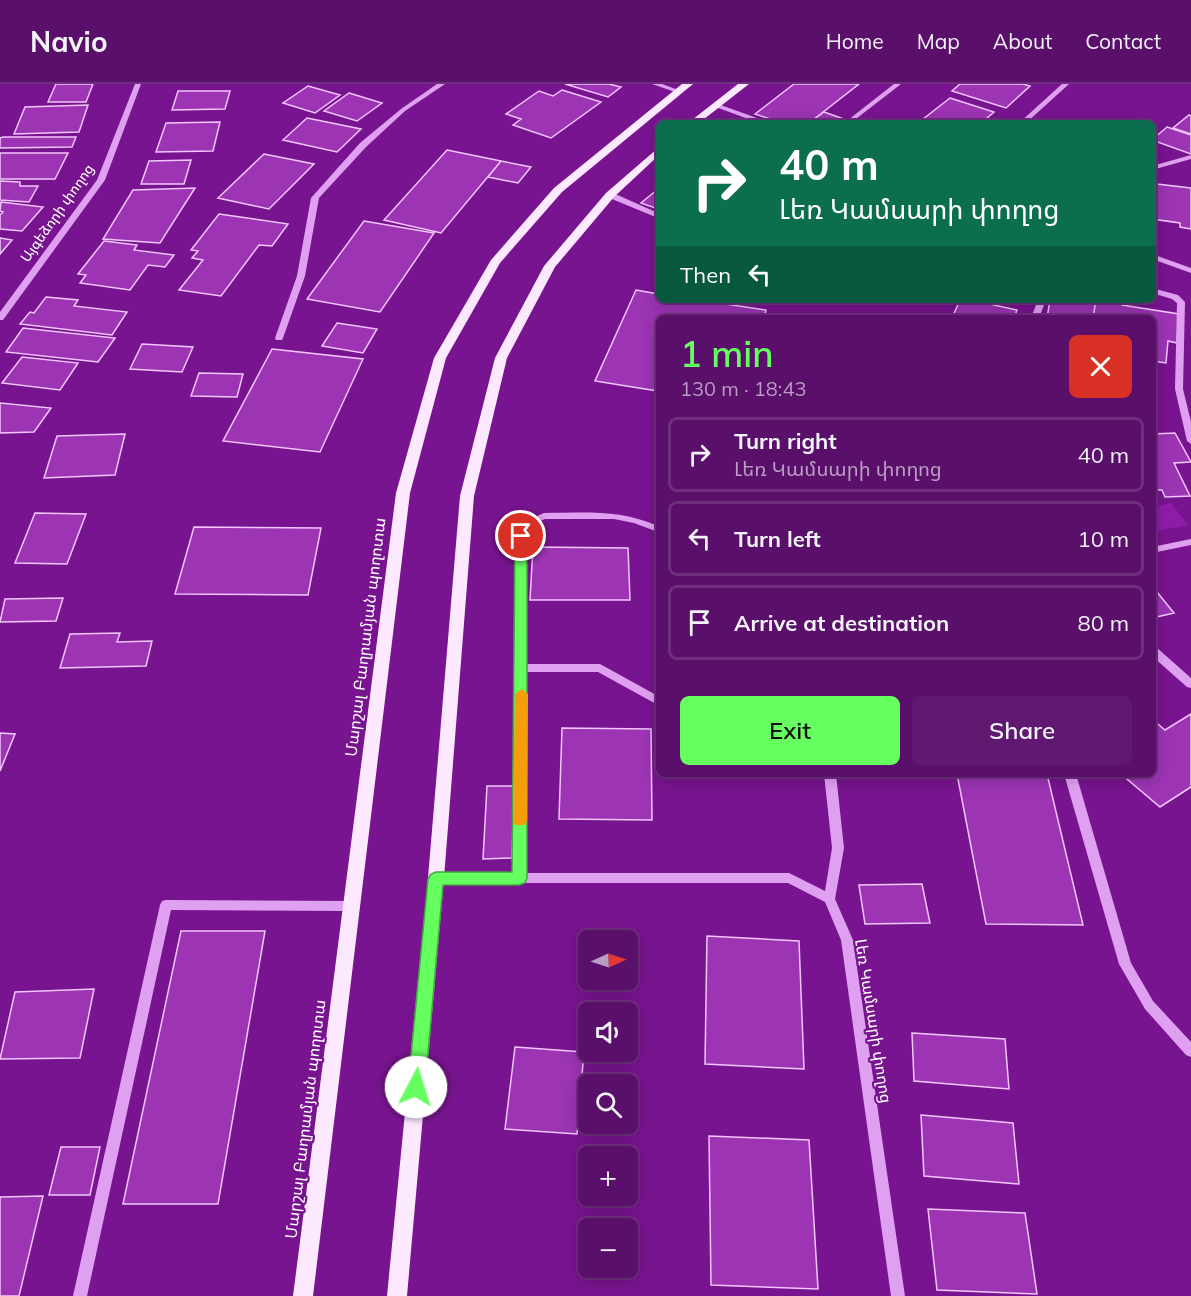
<!DOCTYPE html>
<html lang="en">
<head>
<meta charset="utf-8">
<style>
	body { margin:0; font-family:Mulish,"Noto Sans Armenian",sans-serif; background:#601871; color:#f1f3f6; height:100vh; display:flex; flex-direction:column; font-size:22px; white-space:nowrap }
	* { box-sizing:border-box; margin:0 }
	p { font-size:20px; color:#b89cc1 }
	.icon { flex:none; width:33px; height:33px; fill:none; stroke:currentColor; stroke-width:2; stroke-linecap:round; stroke-linejoin:round }
	.map { position:relative; flex:1; overflow:hidden }
	.details { position:absolute; left:656px; top:231px; width:500px; height:462px; display:flex; flex-direction:column; background:#5a0f6b; border-radius:9px; box-shadow:0 3px 15px #0003,0 0 0 2px #6f2f7e }
	.details>* { flex:none }
	.hud { position:absolute; left:656px; top:36px; width:500px; height:183px; border-radius:9px; box-shadow:0 3px 15px #0003,0 0 0 2px #6f2f7e; background:#0b6e4f; color:#fff; overflow:hidden }
	.needle { width:39px; rotate:87deg }
	.controls { position:absolute; left:578px; top:846px; display:grid; gap:12px }
	.controls a { display:grid; place-items:center; width:60px; height:60px; border-radius:9px; background:#5a0f6b; box-shadow:0 3px 15px #0003,0 0 0 2px #6f2f7e; font-size:30px }
	.pin { position:absolute; display:grid; place-items:center; width:51px; height:51px; color:#fff; margin:-26px; border:3px solid #fff; border-radius:50%; box-shadow:0 2px 6px #0007 }
	.me { position:absolute; width:66px; margin:-33px; rotate:5deg; stroke-linejoin:round; filter:drop-shadow(0 0 4px #0008) }
	.turn { display:flex; align-items:center; gap:21px; height:126px; padding:0 24px; font-size:27px }
	.turn .icon { width:78px; height:78px; stroke-width:2.5 }
	.turn b { display:block; font-size:42px; line-height:51px }
	.then { display:flex; align-items:center; height:57px; padding:0 24px; background:#0003; gap:12px; font-size:22px }
	.round { display:grid; place-items:center; flex:none; width:63px; height:63px; border-radius:9px; background:#601871 }
	.summary { display:flex; align-items:center; justify-content:space-between; height:102px; padding:0 24px }
	h1 { font-size:36px; font-weight:600; line-height:45px; color:#65ff5f }
	.action { display:flex; gap:12px; margin-top:auto; padding:12px 24px }
	.action a { flex:1; height:69px; border-radius:9px; background:#65ff5f; color:#111; font-size:24px; font-weight:600; line-height:69px; text-align:center }
	.action a+a { background:#601871; color:#f1f3f6 }
	ul { padding:0; list-style:none }
	li { display:flex; align-items:center; gap:18px; height:75px; margin:0 12px 9px; padding:0 12px; border:3px solid #6f2f7e; border-radius:9px }
	li div { flex:1 }
	li b { display:block; font-size:22px }
	li em { font-style:normal }
	header { display:flex; align-items:center; gap:36px; box-sizing:border-box; height:84px; padding:0 30px; background:#5a0f6b; border-bottom:2px solid #6f2f7e }
	header strong { font-size:28px }
	nav { display:flex; gap:33px; margin-inline-start:auto; font-size:21px }
	.map>svg:first-child { display:block }
	.green { fill:#8d1ca9 }
	.building { fill:#9c34b4; stroke:#f1c6fc; stroke-width:1.5 }
	.lines { fill:none; stroke-linecap:round; stroke-linejoin:round }
	.minor { fill:#e0a0f1; fill-rule:evenodd }
	.major { fill:#fce9ff; fill-rule:evenodd }
	.route { fill:#65ff5f; stroke:#42a63e; stroke-width:1.5 }
	.slow { fill:#f59e0b }
	.labels { text-anchor:middle; dominant-baseline:central; stroke-width:4.5; stroke-linejoin:round; paint-order:stroke }
	.far-street-label { font-size:14px; fill:#fff; stroke:#78148f }
	.street-label { font-size:16px; fill:#fff; stroke:#78148f }
</style>
</head>
<body>
<header>
<strong>Navio</strong>
<nav><a>Home</a><a>Map</a><a>About</a><a>Contact</a></nav>
</header>
<div class="map">
<svg width="1191" height="1212" viewBox="0 0 1191 1212">
	<rect width="100%" height="100%" fill="#78148f"/>
	<!-- green -->
	<path class="green" d="M1171 419 1188 441 1152 448V423Z"/>
	<!-- building -->
	<path class="building" d="M56 0H93L86 18H48Z
		M565 0H609L621 3 608 13Z
		M794 0H859L809 39H782L755 30Z
		M960 0H1023L1030 2 1006 24 952 7Z
		M308 2 340 11 315 29 283 19Z
		M562 6 601 18 551 54 513 41 521 35 506 30 539 7 553 12Z
		M178 7H230L225 25 172 26Z
		M349 9 382 19 357 37 324 27Z
		M950 14 994 28 981 39H918Z
		M88 21 79 48 14 50 25 23Z
		M824 28 855 39H809Z
		M1189 31 1191 32V50L1173 44Z
		M307 34 361 45 337 68 283 56Z
		M220 38 213 67 156 68 166 39Z
		M1167 43 1191 51V70L1152 56Z
		M3 53H76L72 63 0 64V54Z
		M447 66 501 77 441 149 384 136Z
		M0 69H68L55 95H0Z
		M264 70 314 80 269 125 218 114Z
		M191 76 184 100H141L149 77Z
		M501 77 531 83 518 99 488 93Z
		M1152 95 1157 96V100L1191 104V145L1180 143V139L1152 135Z
		M0 97 20 98V102H38L29 118 0 116Z
		M195 104 160 159 103 155 133 106Z
		M658 105V125L641 119Z
		M1 118 43 123 22 147 0 145V131L3 128 0 127Z
		M219 130 288 140 272 162 259 161 221 212 179 206 203 176 192 174 198 167 191 166Z
		M364 137 434 149 380 228 307 215Z
		M0 154 12 156 0 170Z
		M104 157 137 161 134 166 174 171 165 183 148 181 130 206 80 199 86 191 78 190Z
		M636 206 658 210V216H699L766 226 764 234H658V307L595 297Z
		M46 213 78 216 74 222 127 228 112 251 20 240 30 228 34 229Z
		M960 216H971L1017 226 1014 234H952Z
		M1050 216H1096L1093 234H1047Z
		M1096 216H1122V221L1179 230 1177 259 1168 257 1166 279 1152 277V234H1093Z
		M337 239 377 245 363 269 322 262Z
		M23 244 115 254 98 278 6 268Z
		M142 260 193 263 182 288 130 285Z
		M272 265 363 275 320 368 223 357Z
		M22 273 78 279 60 306 2 299Z
		M199 289 243 290 237 313 191 312Z
		M0 319 51 324 34 348 0 349Z
		M1175 349 1191 378 1174 379 1190 412 1165 413 1162 406H1152V350Z
		M125 350 115 391 44 394 57 352Z
		M35 429 86 430 67 480 15 479Z
		M194 443 321 444 308 511 175 510Z
		M533 463 628 464 630 516H530Z
		M1157 508 1174 529 1152 534V509Z
		M63 514 56 537 0 538 5 515Z
		M120 549 117 558 152 557 146 582 60 584 70 550Z
		M1191 630V703L1160 723 1127 695 1135 690H1152V635L1165 646Z
		M562 644 651 645 652 736 559 735Z
		M0 649 15 650 0 687Z
		M957 690H1047L1083 841 986 840Z
		M487 702H514L512 774 483 775Z
		M922 800 930 839 865 840 859 801Z
		M181 847H265L218 1120H123Z
		M707 852 799 857 804 985 705 980Z
		M94 905 80 974 0 975 15 908Z
		M912 949 1005 955 1009 1005 914 997Z
		M515 963 584 968 577 1050 505 1045Z
		M921 1031 1013 1039 1019 1100 924 1092Z
		M709 1052 809 1056 818 1205 711 1201Z
		M61 1063H100L90 1111H49Z
		M43 1112 19 1212H0V1113Z
		M928 1125 1025 1129 1037 1210 937 1206Z"/>
	<g class="lines">
		<!-- minor -->
		<path class="minor" d="M135 0H141L105 96 3 236H0V228L97 96Z
			M437 0H445L405 27 366 63 319 114 305 192 283 254 282 256H276L275 254 297 192 311 114 360 59 401 25Z
			M652 0H662L681 7 678 9Z
			M894 0H901L852 38H848V36Z
			M1062 0H1069L1026 39H1019Z
			M715 19 768 38 769 39H759L713 22 712 21Z
			M1191 71V75L1152 86V82Z
			M607 109H613L658 129V134L607 113Z
			M1152 170 1191 184V189L1152 175Z
			M1152 204 1178 211 1185 218 1183 305 1191 338V360L1187 357 1175 305 1177 219 1172 215 1152 209Z
			M1038 216H1046L1039 234H1031Z
			M544 429C586 429 618 425 658 442V448L634 439 614 435H545L532 441 526 452 527 580H600L658 612V621L598 588H527L525 789H789L825 807 832 764 824 690H836L844 764 835 815 853 856 905 1212H891L841 856 825 818 788 799H436L432 797 430 794 432 791 436 789H513L517 584 516 452 526 437Z
			M1191 455V461L1152 469V463Z
			M1152 562 1156 563 1191 594V604L1187 603 1152 572Z
			M1064 690H1076L1131 879 1153 917 1191 958V973L1186 971 1145 925 1119 880Z
			M166 816 350 817 354 818 356 822 354 826 350 827 171 826 87 1212H73L160 821 162 817Z"/>
		<!-- major -->
		<path class="major" d="M682 0H693L562 108 500 179 446 274 410 409 313 1212H293L396 409 434 274 491 176 554 104Z
			M738 0H749L699 39H688Z
			M658 64V72L614 113 555 183 507 274 474 412 444 794 407 1212H387L428 794 460 412 495 274 544 182 606 109Z"/>
	</g>
	<!-- route -->
	<path class="route" d="M521 448 527 452V794L525 799 519 801H443L425 1003 422 1009 416 1011 410 1009 408 1003 428 795 431 790 436 788H512L515 452Z"/>
	<!-- slow -->
	<path class="slow" d="M522 605 528 610 527 737 525 741H515L513 737 515 610Z"/>
	<g class="labels">
		<!-- far-street labels -->
		<g class="far-street-label">
			<text transform="translate(57 129) rotate(-55)">Այգեձորի փողոց</text>
		</g>
		<!-- street labels -->
		<g class="street-label">
			<text transform="translate(365 553) rotate(-83)">Մարշալ Բաղրամյան պողոտա</text>
			<text transform="translate(874 937) rotate(81)">Լեռ Կամսարի փողոց</text>
			<text transform="translate(305 1035) rotate(-83)">Մարշալ Բաղրամյան պողոտա</text>
		</g>
	</g>
</svg>
<div class="controls">
<a><svg class="needle" viewBox="-14 -14 28 28"><path d="M0-13l5 13h-10z" fill="#e53935"/><path d="M0 13l5-13h-10z" fill="#b89cc1"/></svg></a>
<a><svg class="icon" aria-label="sound" viewBox="0 0 24 24"><path d="M4 9h4l5-4v14l-5-4H4zM17 9q2 3 0 6"/></svg></a>
<a><svg class="icon" aria-label="search" viewBox="0 0 24 24"><circle cx="10" cy="10" r="6"/><path d="M15 15l6 6"/></svg></a>
<a>+</a>
<a>−</a>
</div>
<div class="pin" style="left:521px;top:452px;background:#d93025"><svg class="icon" aria-label="arrive" viewBox="0 0 24 24"><path d="M6 21V4h12l-3 4 3 4H6"/></svg></div>
<svg class="me" style="left:416px;top:1003px" viewBox="-20 -20 40 40"><circle r="19" fill="#fff"/><path d="M0-13L10 11 0 6-10 11z" fill="#65ff5f"/></svg>
<div class="hud">
<div class="turn"><svg class="icon" aria-label="right" viewBox="0 0 24 24"><path d="M7 20v-9h11M14 6l5 5-5 5"/></svg><div><b>40 m</b>Լեռ Կամսարի փողոց</div></div>
<div class="then">Then<svg class="icon" aria-label="left" viewBox="0 0 24 24"><path d="M17 20v-9H6M10 6l-5 5 5 5"/></svg></div>
</div>
<section class="details">
<div class="summary"><div><h1>1 min</h1><p>130 m · 18:43</p></div><a class="round" style="background:#d93025;color:#fff"><svg class="icon" aria-label="close" viewBox="0 0 24 24"><path d="M6 6l12 12M18 6L6 18"/></svg></a></div>
<ul>
<li><svg class="icon" aria-label="right" viewBox="0 0 24 24"><path d="M7 20v-9h11M14 6l5 5-5 5"/></svg><div><b>Turn right</b><p>Լեռ Կամսարի փողոց</p></div><em>40 m</em></li>
<li><svg class="icon" aria-label="left" viewBox="0 0 24 24"><path d="M17 20v-9H6M10 6l-5 5 5 5"/></svg><div><b>Turn left</b></div><em>10 m</em></li>
<li><svg class="icon" aria-label="arrive" viewBox="0 0 24 24"><path d="M6 21V4h12l-3 4 3 4H6"/></svg><div><b>Arrive at destination</b></div><em>80 m</em></li>
</ul>
<div class="action"><a>Exit</a><a>Share</a></div>
</section>
</div>
</body>
</html>
